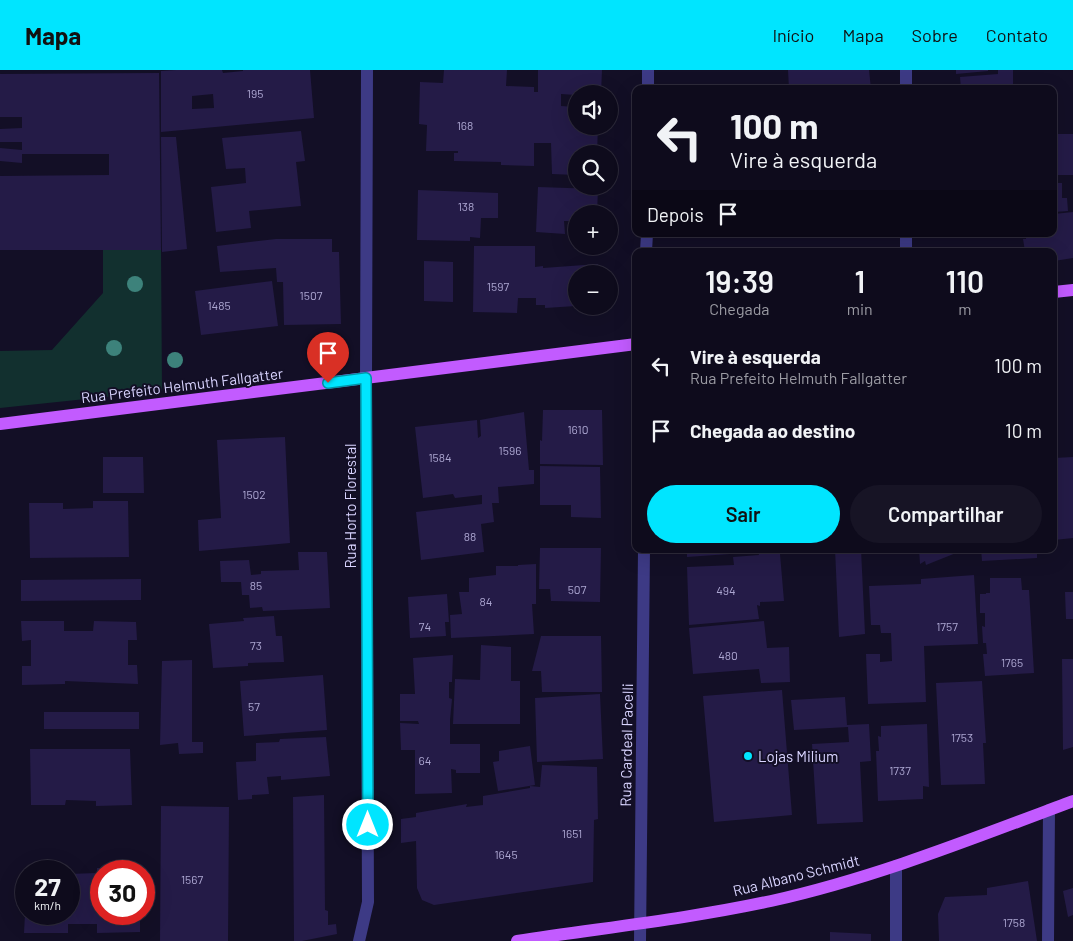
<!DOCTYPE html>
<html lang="pt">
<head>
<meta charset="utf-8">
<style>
	body { margin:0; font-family:Barlow,sans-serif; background:#171425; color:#f1f3f6; height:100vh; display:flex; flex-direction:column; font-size:19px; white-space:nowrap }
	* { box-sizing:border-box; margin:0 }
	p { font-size:16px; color:#9b9ba3 }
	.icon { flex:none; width:28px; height:28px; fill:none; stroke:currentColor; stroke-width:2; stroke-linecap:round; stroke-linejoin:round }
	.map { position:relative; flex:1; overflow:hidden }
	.panel { position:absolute; left:632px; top:178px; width:425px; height:305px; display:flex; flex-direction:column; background:#0e0b1c; border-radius:10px; box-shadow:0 5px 20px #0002,0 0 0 1px #2e2b3b }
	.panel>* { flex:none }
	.guide { position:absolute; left:632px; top:15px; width:425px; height:152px; border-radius:10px; box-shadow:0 5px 20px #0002,0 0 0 1px #2e2b3b; background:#0e0b1c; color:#f1f3f6; overflow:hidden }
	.buttons { position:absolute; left:568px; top:15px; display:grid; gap:10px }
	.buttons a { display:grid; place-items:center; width:50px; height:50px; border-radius:50%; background:#0e0b1c; box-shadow:0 5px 20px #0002,0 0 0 1px #2e2b3b; font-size:25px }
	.speed { position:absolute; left:15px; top:790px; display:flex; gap:10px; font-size:25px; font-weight:700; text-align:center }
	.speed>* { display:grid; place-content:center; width:65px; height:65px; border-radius:50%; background:#0e0b1c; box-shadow:0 5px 20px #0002,0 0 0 1px #2e2b3b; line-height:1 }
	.speed small { font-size:12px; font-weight:400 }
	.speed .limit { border:8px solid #d22; background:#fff; color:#111 }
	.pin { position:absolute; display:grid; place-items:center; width:42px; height:42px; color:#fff; margin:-51px -21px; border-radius:50% 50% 50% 0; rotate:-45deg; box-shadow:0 0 5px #0007 }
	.pin .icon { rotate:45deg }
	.me { position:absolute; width:55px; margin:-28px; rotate:0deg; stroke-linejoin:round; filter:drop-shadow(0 0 4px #0008) }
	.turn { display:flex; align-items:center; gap:18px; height:105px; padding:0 15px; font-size:22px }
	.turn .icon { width:65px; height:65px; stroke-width:2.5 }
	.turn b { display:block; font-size:35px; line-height:42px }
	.then { display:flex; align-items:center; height:48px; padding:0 15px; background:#0003; gap:10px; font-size:19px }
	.eta { display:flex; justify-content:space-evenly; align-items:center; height:85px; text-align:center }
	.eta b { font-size:30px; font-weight:600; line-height:35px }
	.button { display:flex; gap:10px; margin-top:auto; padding:10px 15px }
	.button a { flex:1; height:58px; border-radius:30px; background:#00e5ff; color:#111; font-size:20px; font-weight:600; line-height:58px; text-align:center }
	.button a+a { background:#171425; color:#f1f3f6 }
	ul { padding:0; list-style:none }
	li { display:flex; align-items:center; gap:15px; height:65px; padding:0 15px }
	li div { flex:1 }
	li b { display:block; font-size:19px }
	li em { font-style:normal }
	header { display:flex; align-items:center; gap:30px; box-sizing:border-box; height:70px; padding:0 25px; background:#00e5ff; color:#111 }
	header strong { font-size:24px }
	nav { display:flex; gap:28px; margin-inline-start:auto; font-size:18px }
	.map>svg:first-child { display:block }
	.green { fill:#12302f }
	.building { fill:#241b47; fill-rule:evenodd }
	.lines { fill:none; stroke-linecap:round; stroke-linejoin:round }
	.street { stroke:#3d3a85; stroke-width:12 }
	.primary { stroke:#c25bff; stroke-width:12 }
	.tree { fill:#3d827b }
	.route-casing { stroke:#0095a6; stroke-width:12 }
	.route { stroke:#00e5ff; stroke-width:9 }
	.poi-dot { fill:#00e5ff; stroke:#130f26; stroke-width:2 }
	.labels { text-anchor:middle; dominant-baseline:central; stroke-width:4; stroke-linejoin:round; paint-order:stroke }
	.number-label { font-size:12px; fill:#aca6d1 }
	.street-label { font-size:15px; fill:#d9d4ff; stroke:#130f26 }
	.poi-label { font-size:15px; fill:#d9d4ff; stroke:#130f26; text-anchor:start }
</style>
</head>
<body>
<header>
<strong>Mapa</strong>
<nav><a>Início</a><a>Mapa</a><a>Sobre</a><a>Contato</a></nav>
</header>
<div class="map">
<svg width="1073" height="871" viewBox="0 0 1073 871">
	<rect width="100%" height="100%" fill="#130f26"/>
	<!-- green -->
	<path class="green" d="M103 180H161L162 321 0 338V281L52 280 103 223Z"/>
	<!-- building -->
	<path class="building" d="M176 0H222L223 3 243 1V0H310L314 48 161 62V1ZM213 24 214 38 192 39V26Z
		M444 0H507L506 16 534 17V22H538V0H602L601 24 576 25 561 24V36L576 37V56H598L597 84H576V105L552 104 551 73H534V96L501 95V92L454 91V83H458V81H426L427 55 419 54 420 12 443 13Z
		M788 0H869L871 19H789Z
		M956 0H988V1L956 4Z
		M998 0H1013V19H961L960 7 998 4Z
		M159 3 161 180H0V106L109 105V84H22V93L0 91V78L22 80V72H0V59L22 58V47H0V4Z
		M301 61 305 91 296 92 301 136 249 141 251 158 216 162 211 117 246 113 245 98 226 99 222 68Z
		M1054 64H1073V105H1054Z
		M161 67H176L187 179 162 182Z
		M1054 113H1062V128H1067L1068 141 1054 142Z
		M538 117 598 119 597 144H576V151H564L565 164 536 162Z
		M418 120 498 123V148H481L480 168 470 167V171L417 170Z
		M1073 142V188L1054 191V181H1025L1023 169H1026V164H1054V144Z
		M276 169H332V182H339L341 254 284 255 283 212H277L276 198 220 202 217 176Z
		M474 176H535V197L543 196V198L598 194 599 204H576V236L545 238V235H536V228H518L517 243 473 242Z
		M424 191 453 192V232L424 231Z
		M272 211 278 256 201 265 195 221Z
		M543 340H602L603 395 540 394V370L542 371Z
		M524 342 529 400H534V414L498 417 499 433H492L494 452 481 454 484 482 421 490 416 442 482 434V425L455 428 453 424 423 428 415 357 477 350 478 368 481 366 480 350Z
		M285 367 290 473 199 481 198 450 221 448 217 370Z
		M103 387H143L144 423H103Z
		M1073 387V468L1054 470V388Z
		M540 396 600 397 601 448 571 447V435H540Z
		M93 431H128L129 487 30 488 29 433H63V439L93 438Z
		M540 478H601L600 532 551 531 550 519H539Z
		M687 479H773L774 484H780L784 531 760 532V536L757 535 759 549 689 555 687 497 734 495 733 487 759 485 758 482 687 487Z
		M835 479H861L865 564 839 567Z
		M919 479H966L926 495 925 491 920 494Z
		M981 479H1037V488L982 491Z
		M298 482H327L330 538 263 541 262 537 250 538 249 525H242L241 512H221L220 491 249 490 251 505 261 504V501L299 500Z
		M536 494V534H532L534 564 451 568 450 545 462 544 459 522H469V508L496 505V496H518V495Z
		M974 505 978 574 924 576 926 632 868 634 866 584H880V592L892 591 891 563H881L880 555H871L869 516 921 514V509Z
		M990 508H1021L1022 520H1029L1034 603 985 606 983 584H987L986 573H983L982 556 985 557V543H980V524H986V523H990Z
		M141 509V530L21 531V510Z
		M1065 522H1073V549H1066Z
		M447 524 449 552H445L446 566 410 568 408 527Z
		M274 546 276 566H282L284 592 248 593V596L213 598 209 554 244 551 243 548Z
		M21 551H64V561H93L94 551 136 552 137 570H128V595H137L138 614 65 611V614L22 615V596H31V570L22 571Z
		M764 551 767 578 789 577 790 612 761 613 759 599 693 604 689 558Z
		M541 566H601L602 622H542L541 601H532Z
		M481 575 511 577V611H520V654H453L455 609 480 610Z
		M453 585 452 612H449V628L452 629 450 650V674H480V703H456V700L451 699 452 723 415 724V680H401L400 653 419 654 418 651H400V624H415L413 588Z
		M1062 589H1073V677L1063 680Z
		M192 590V672H203V683L179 684 178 673 160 675 162 591Z
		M323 605 327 660 244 666 240 611Z
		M982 611 986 673H983L985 714 941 715 936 613Z
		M782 620 792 745 714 752 703 626Z
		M600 624 603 689 537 692 535 628Z
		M845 627 847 655 869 654 871 691 860 692 863 752 817 754 812 674 849 672 848 657 794 660 791 630Z
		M44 642H139V659H44Z
		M927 654 929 717 923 716V729L878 731 876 681H879L878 666 881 667V656Z
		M326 667 330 706 281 710V706L267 707 269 724 252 725V729L238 730 236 692 256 691V673L279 672 280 669Z
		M530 676 535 715 498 721 493 692 499 691V681Z
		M30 679H130L132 735 96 736V731L66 730 65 735H31Z
		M542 695 597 697 598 749 594 750 593 812 434 835 422 830 417 818 416 771 401 773V749L416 747V743L467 734 466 737 483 735V726L530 718V716L540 717Z
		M324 725 325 840 328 841V855L336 854 337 864 302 871H294L293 727Z
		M161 736 229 737 228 871H160Z
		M140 797V801H101V844H140V862L97 863V854H68V863H24L25 844H69V804L97 803V798Z
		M24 799H67V801H26V820H24Z
		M1028 811 1037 871H939L938 844 945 827 987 825V818Z
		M1073 818V845L1068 847 1063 821Z
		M830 862 871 864V871H830Z"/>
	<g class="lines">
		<!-- street -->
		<path class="street" d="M906 0V19
			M648 19V0
			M906 164V181
			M646 181 647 164
			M359 871 368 832 366 308 367 0
			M640 871 644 479
			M896 871V796
			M1048 871 1049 740"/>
		<!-- primary -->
		<path class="primary" d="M1054 222 1073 220
			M0 354 636 274
			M517 871C601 858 688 849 771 831 875 808 974 768 1073 731"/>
	</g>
	<!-- trees -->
	<g class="tree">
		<circle cx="135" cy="214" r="8"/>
		<circle cx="114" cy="278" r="8"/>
		<circle cx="175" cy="290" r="8"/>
	</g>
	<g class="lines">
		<!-- route casing -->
		<g class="route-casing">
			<path id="route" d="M328 313 366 308 368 755"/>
		</g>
		<!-- route -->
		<use href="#route" class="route"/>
	</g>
	<!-- markers -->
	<circle class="poi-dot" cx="748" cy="686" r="5"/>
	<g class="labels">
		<!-- number labels -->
		<g class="number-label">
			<text x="255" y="23">195</text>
			<text x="465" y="55">168</text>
			<text x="466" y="136">138</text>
			<text x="498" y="216">1597</text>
			<text x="311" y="225">1507</text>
			<text x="219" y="235">1485</text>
			<text x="578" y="359">1610</text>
			<text x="510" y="380">1596</text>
			<text x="440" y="387">1584</text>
			<text x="254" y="424">1502</text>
			<text x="470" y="466">88</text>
			<text x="256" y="515">85</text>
			<text x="577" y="519">507</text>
			<text x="726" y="520">494</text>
			<text x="486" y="531">84</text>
			<text x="425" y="556">74</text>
			<text x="947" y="556">1757</text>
			<text x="256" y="575">73</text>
			<text x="728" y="585">480</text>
			<text x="1012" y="592">1765</text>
			<text x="254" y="636">57</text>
			<text x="962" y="667">1753</text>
			<text x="425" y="690">64</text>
			<text x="900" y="700">1737</text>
			<text x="572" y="763">1651</text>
			<text x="506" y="784">1645</text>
			<text x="192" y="809">1567</text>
			<text x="1014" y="852">1758</text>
		</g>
		<!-- street labels -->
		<g class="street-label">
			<text transform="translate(182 315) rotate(-7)">Rua Prefeito Helmuth Fallgatter</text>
			<text transform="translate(350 436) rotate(-90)">Rua Horto Florestal</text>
			<text transform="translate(626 675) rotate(-89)">Rua Cardeal Pacelli</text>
			<text transform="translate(796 805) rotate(-14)">Rua Albano Schmidt</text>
		</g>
		<!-- poi labels -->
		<g class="poi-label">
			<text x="758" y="686">Lojas Milium</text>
		</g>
	</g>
</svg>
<div class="buttons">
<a><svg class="icon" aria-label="sound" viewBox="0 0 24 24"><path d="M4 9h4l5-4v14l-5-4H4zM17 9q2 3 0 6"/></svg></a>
<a><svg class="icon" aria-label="search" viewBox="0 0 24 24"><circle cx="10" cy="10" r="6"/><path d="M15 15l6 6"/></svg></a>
<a>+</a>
<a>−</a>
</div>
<div class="speed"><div>27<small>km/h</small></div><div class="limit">30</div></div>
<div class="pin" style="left:328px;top:313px;background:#d93025"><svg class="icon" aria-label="arrive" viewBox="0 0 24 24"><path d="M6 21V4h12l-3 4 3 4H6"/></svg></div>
<svg class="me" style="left:368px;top:755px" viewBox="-20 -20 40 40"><circle r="17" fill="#00e5ff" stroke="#fff" stroke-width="3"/><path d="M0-11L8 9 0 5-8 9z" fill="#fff"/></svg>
<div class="guide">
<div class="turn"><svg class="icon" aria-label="left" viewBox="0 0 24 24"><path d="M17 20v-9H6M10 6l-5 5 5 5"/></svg><div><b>100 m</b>Vire à esquerda</div></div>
<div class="then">Depois<svg class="icon" aria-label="arrive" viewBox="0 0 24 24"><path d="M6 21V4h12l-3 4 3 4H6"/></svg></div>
</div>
<section class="panel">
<div class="eta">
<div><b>19:39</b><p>Chegada</p></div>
<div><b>1</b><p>min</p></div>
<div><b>110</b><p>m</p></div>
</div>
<ul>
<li><svg class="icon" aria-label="left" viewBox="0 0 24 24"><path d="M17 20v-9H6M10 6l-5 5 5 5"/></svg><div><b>Vire à esquerda</b><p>Rua Prefeito Helmuth Fallgatter</p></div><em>100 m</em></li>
<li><svg class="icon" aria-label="arrive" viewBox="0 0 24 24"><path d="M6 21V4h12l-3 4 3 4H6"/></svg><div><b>Chegada ao destino</b></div><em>10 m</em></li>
</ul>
<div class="button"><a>Sair</a><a>Compartilhar</a></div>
</section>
</div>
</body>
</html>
